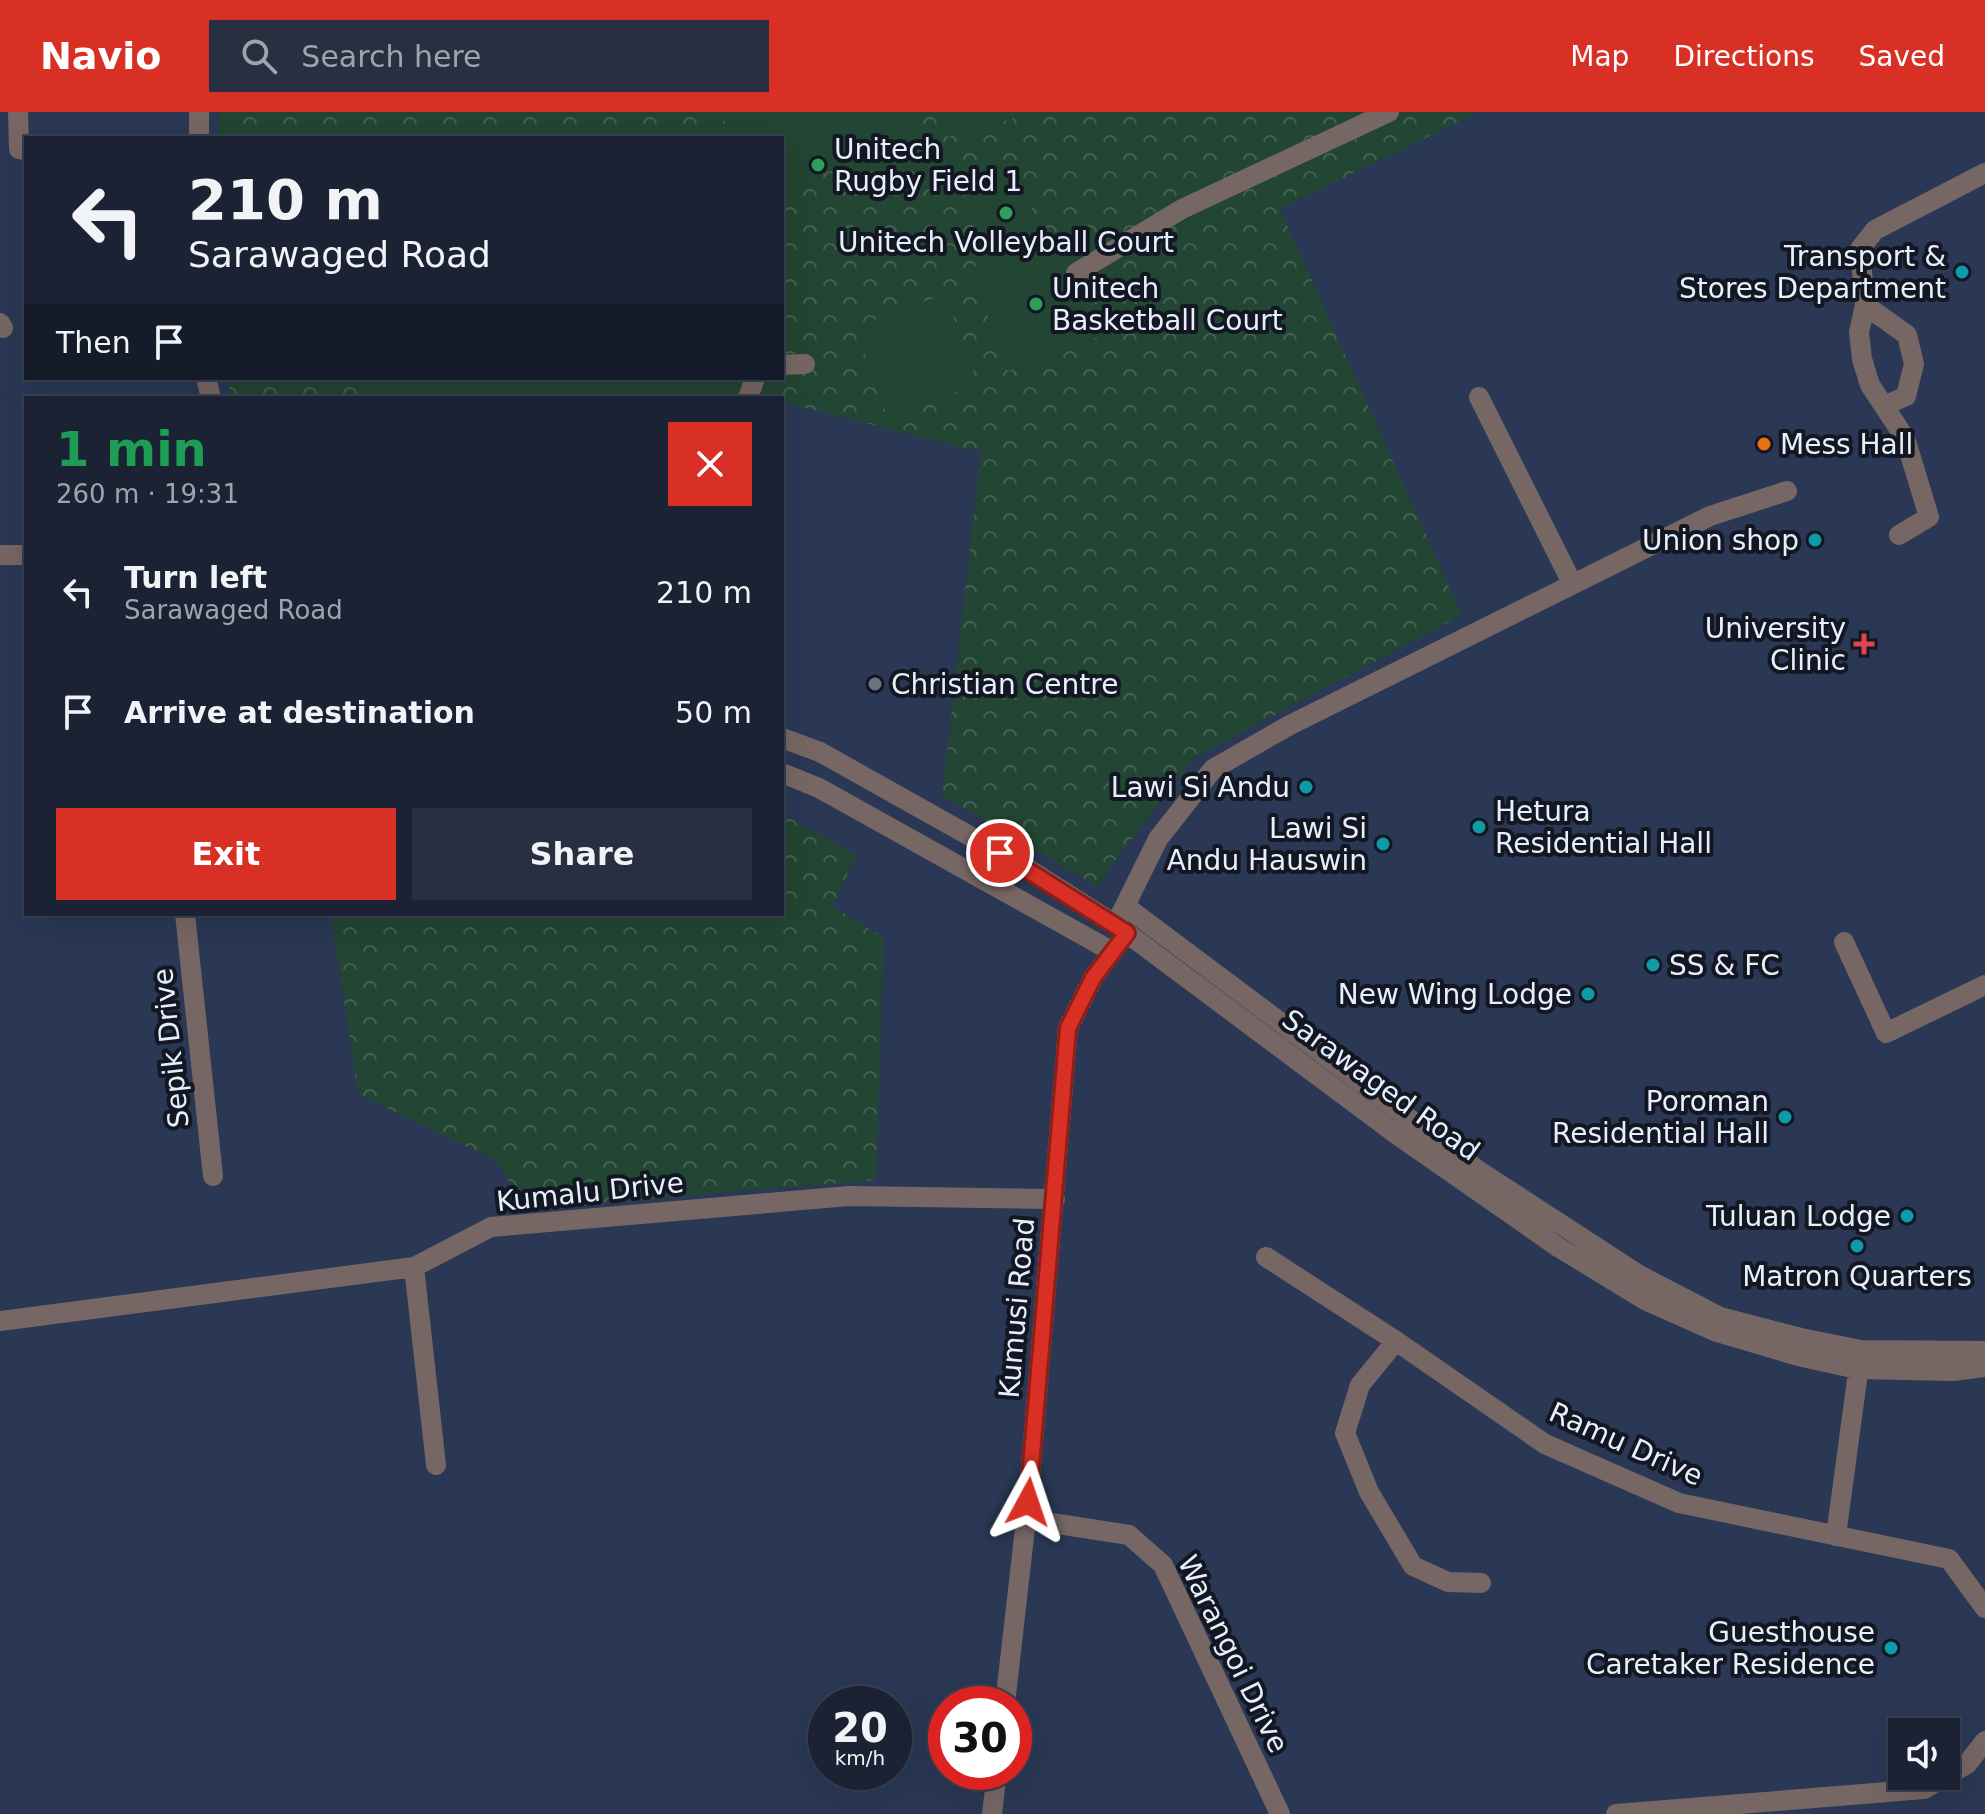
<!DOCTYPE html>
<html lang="en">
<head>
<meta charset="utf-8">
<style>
	body { margin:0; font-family:"DejaVu Sans",sans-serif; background:#272f40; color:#f1f3f6; height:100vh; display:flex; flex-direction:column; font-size:30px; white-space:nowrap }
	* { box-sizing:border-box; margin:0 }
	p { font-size:26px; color:#9fa4ac }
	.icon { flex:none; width:44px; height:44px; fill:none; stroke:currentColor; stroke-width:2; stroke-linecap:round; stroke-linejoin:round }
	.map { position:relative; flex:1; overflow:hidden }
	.details { position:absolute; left:24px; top:284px; width:760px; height:520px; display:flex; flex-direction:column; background:#1a2234; border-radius:0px; box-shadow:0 8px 32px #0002,0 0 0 2px #383f4f }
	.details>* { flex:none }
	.hud { position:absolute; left:24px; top:24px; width:760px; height:244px; border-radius:0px; box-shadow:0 8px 32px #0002,0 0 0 2px #383f4f; background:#1a2234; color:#f1f3f6; overflow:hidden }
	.controls { position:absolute; left:1888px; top:1606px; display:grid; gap:16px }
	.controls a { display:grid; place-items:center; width:72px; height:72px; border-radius:0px; background:#1a2234; box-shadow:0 8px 32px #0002,0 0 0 2px #383f4f; font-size:40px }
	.speed { position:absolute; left:808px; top:1574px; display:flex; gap:16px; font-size:40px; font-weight:700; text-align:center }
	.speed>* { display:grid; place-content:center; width:104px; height:104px; border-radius:50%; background:#1a2234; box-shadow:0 8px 32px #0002,0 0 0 2px #383f4f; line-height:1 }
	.speed small { font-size:20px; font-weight:400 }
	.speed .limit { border:12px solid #d22; background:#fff; color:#111 }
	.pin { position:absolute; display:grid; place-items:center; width:68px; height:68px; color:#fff; margin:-34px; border:4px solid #fff; border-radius:50%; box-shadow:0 2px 8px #0007 }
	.me { position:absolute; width:88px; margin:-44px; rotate:5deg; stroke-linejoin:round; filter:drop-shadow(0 0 6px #0008) }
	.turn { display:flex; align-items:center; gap:28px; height:168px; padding:0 32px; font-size:36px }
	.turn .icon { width:104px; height:104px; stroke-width:2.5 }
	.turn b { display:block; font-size:56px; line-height:68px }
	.then { display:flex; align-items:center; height:76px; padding:0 32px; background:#0003; gap:16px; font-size:30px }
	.round { display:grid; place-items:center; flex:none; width:84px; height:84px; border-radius:0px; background:#272f40 }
	.head { display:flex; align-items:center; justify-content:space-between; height:136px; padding:0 32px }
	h1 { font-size:48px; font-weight:700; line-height:60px; color:#1e9e55 }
	.primary-button { display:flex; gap:16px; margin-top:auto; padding:16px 32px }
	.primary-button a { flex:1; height:92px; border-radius:0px; background:#d93025; color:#fff; font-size:32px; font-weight:700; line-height:92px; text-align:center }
	.primary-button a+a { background:#272f40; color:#f1f3f6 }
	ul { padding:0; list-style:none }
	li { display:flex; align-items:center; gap:24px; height:120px; padding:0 32px }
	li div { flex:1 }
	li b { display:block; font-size:30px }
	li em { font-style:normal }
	header { display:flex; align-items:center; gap:48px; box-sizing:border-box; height:112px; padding:0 40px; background:#d93025; color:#fff }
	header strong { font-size:38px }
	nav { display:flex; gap:44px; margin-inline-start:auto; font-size:28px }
	.search { width:560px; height:72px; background:#272f40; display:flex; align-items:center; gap:20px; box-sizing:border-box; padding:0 28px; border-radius:0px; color:#9fa4ac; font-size:30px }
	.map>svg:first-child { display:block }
	.built { fill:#2a3855; fill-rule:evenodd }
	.park { fill:url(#park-crowns) }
	.pitch { fill:#234533 }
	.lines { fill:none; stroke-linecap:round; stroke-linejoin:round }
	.street { stroke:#776764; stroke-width:20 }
	.route-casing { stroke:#8d1f18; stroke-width:20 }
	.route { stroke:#d93025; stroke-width:14 }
	.leisure-dot { fill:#2e9e5b; stroke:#121721; stroke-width:3 }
	.culture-dot { fill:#0f9aa8; stroke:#121721; stroke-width:3 }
	.food-dot { fill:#e8710a; stroke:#121721; stroke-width:3 }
	.health-dot { fill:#e0444e; stroke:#121721; stroke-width:3 }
	.worship-dot { fill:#6b7280; stroke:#121721; stroke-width:3 }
	.labels { text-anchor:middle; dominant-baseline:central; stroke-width:8; stroke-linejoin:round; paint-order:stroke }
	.poi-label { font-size:28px; fill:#e7effe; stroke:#121721; text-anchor:end }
	.street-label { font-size:28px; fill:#e7effe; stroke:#121721 }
</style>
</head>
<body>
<header>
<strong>Navio</strong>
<div class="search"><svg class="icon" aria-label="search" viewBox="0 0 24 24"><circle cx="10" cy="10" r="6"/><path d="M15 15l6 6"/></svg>Search here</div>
<nav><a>Map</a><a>Directions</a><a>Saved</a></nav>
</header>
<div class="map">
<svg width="1985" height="1702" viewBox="0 0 1985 1702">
	<defs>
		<pattern id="park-crowns" width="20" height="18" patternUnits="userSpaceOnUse" patternTransform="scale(2)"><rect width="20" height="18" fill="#234533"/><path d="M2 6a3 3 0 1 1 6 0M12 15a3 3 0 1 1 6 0" fill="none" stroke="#436052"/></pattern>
	</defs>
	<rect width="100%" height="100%" fill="#232e46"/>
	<!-- built -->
	<path class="built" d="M0 0H1985V1702H0ZM26 26H782V266H26ZM26 286H782V802H26ZM826 1592H894V1660H826ZM946 1592H1014V1660H946ZM1902 1620H1946V1664H1902Z"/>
	<!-- park -->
	<path class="park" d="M219 0H1479L1280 97 1462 503 1192 647 1096 774 942 683 981 340 782 290V286H230L228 266H782V26H218Z
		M782 702 857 743 832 794 884 826 876 1068 528 1097 495 1048 358 982 331 802H782Z"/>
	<!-- pitch -->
	<path class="pitch" d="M722 0H917L926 32 782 73V26H730Z
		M941 0H1036L948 25Z
		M1019 60 1042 126 992 142 971 76Z
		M1062 124 1100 224 1008 259 970 156Z
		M945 182 978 272 888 305 855 215Z
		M369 266H696L725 275 721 286H364Z"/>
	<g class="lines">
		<!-- street -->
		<path class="street" d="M18 0 19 37 26 38
			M199 26V0
			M1076 161 1182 97 1389 0
			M1865 193 1907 223 1914 252 1906 284 1884 294
			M0 211 3 216
			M782 253 805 252
			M206 266 211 286
			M1479 285 1572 471
			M748 286 755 266
			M1899 423 1929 405 1905 326 1870 273 1862 247 1859 220 1865 193 1860 137 1875 118 1985 61
			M0 443H26
			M782 626 820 640 1025 755 1116 813 1396 1022 1558 1135 1645 1188 1717 1220 1798 1244 1857 1257 1953 1259 1985 1255
			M782 661 819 676 1113 840
			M1125 794 1479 1059 1639 1163 1720 1205 1801 1226 1861 1238
			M185 802 213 1064
			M1119 806 1158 727 1213 657 1288 614 1710 404 1787 379
			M1844 830 1886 921 1985 873
			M1266 1145 1396 1229 1545 1332 1679 1391 1949 1447 1985 1496
			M414 1155 436 1353
			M0 1209 414 1155 491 1115 849 1084 1055 1087
			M1396 1229 1360 1273 1345 1321 1369 1380 1413 1454 1448 1470 1481 1471
			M1026 1407 1129 1423 1163 1453 1280 1702
			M1836 1424 1861 1238 1985 1239
			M1005 1592 1028 1390 1068 916 1093 866 1127 821
			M992 1702 997 1660
			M1616 1702 1924 1677 1967 1652 1985 1629"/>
	</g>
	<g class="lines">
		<!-- route casing -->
		<g class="route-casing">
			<path id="route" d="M1000 741 1127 821 1093 866 1068 916 1028 1390"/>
		</g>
		<!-- route -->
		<use href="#route" class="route"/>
	</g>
	<!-- markers -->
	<g class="leisure-dot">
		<circle cx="818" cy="53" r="8"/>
		<circle cx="1006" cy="101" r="8"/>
		<circle cx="1036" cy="192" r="8"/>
	</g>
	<g class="culture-dot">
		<circle cx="1962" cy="160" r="8"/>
		<circle cx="1815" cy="428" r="8"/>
		<circle cx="1306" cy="675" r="8"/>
		<circle cx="1479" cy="715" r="8"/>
		<circle cx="1383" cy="732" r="8"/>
		<circle cx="1653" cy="853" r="8"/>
		<circle cx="1588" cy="882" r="8"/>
		<circle cx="1785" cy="1005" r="8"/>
		<circle cx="1907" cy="1104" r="8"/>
		<circle cx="1857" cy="1134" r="8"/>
		<circle cx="1891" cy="1536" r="8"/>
	</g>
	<circle class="food-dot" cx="1764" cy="332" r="8"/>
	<path class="health-dot" d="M1860 520h8v8h8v8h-8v8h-8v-8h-8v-8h8z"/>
	<circle class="worship-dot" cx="875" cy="572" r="8"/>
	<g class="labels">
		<!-- poi labels -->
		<g class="poi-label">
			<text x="834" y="37" text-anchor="start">Unitech<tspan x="834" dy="32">Rugby Field 1</tspan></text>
			<text x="1006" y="130" text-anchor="middle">Unitech Volleyball Court</text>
			<text x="1946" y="144">Transport &amp;<tspan x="1946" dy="32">Stores Department</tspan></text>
			<text x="1052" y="176" text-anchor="start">Unitech<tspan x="1052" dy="32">Basketball Court</tspan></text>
			<text x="1780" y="332" text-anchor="start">Mess Hall</text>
			<text x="1799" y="428">Union shop</text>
			<text x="1846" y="516">University<tspan x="1846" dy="32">Clinic</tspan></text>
			<text x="891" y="572" text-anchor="start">Christian Centre</text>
			<text x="1290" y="675">Lawi Si Andu</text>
			<text x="1495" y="699" text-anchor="start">Hetura<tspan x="1495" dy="32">Residential Hall</tspan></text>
			<text x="1367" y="716">Lawi Si<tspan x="1367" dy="32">Andu Hauswin</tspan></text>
			<text x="1669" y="853" text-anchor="start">SS &amp; FC</text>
			<text x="1572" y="882">New Wing Lodge</text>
			<text x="1769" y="989">Poroman<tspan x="1769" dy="32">Residential Hall</tspan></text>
			<text x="1891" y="1104">Tuluan Lodge</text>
			<text x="1857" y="1164" text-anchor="middle">Matron Quarters</text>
			<text x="1875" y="1520">Guesthouse<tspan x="1875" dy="32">Caretaker Residence</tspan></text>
		</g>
		<!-- street labels -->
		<g class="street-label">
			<text transform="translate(171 936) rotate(-96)">Sepik Drive</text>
			<text transform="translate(1381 973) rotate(36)">Sarawaged Road</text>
			<text transform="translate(590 1080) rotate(-6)">Kumalu Drive</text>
			<text transform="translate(1017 1196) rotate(-85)">Kumusi Road</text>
			<text transform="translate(1626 1332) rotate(24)">Ramu Drive</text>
			<text transform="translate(1233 1542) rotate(64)">Warangoi Drive</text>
		</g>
	</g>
</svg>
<div class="controls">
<a><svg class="icon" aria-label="sound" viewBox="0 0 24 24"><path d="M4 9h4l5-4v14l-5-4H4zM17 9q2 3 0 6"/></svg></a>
</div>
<div class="speed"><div>20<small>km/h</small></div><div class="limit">30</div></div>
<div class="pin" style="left:1000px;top:741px;background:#d93025"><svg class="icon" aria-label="arrive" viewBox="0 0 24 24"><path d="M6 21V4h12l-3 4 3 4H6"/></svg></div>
<svg class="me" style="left:1028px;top:1390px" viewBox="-20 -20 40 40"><path d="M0-17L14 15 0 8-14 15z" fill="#d93025" stroke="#fff" stroke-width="4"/></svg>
<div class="hud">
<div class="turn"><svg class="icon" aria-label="left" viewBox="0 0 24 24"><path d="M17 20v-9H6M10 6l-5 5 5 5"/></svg><div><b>210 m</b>Sarawaged Road</div></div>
<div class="then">Then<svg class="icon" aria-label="arrive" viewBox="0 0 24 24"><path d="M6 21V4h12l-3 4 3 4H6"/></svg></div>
</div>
<section class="details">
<div class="head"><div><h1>1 min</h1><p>260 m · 19:31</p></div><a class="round" style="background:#d93025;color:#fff"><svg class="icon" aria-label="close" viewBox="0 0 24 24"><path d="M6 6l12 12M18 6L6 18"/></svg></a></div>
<ul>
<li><svg class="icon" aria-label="left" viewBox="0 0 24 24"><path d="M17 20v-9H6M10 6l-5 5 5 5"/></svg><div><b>Turn left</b><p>Sarawaged Road</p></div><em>210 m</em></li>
<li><svg class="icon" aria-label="arrive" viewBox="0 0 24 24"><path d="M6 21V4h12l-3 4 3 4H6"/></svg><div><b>Arrive at destination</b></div><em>50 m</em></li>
</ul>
<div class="primary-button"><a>Exit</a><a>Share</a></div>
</section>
</div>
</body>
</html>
